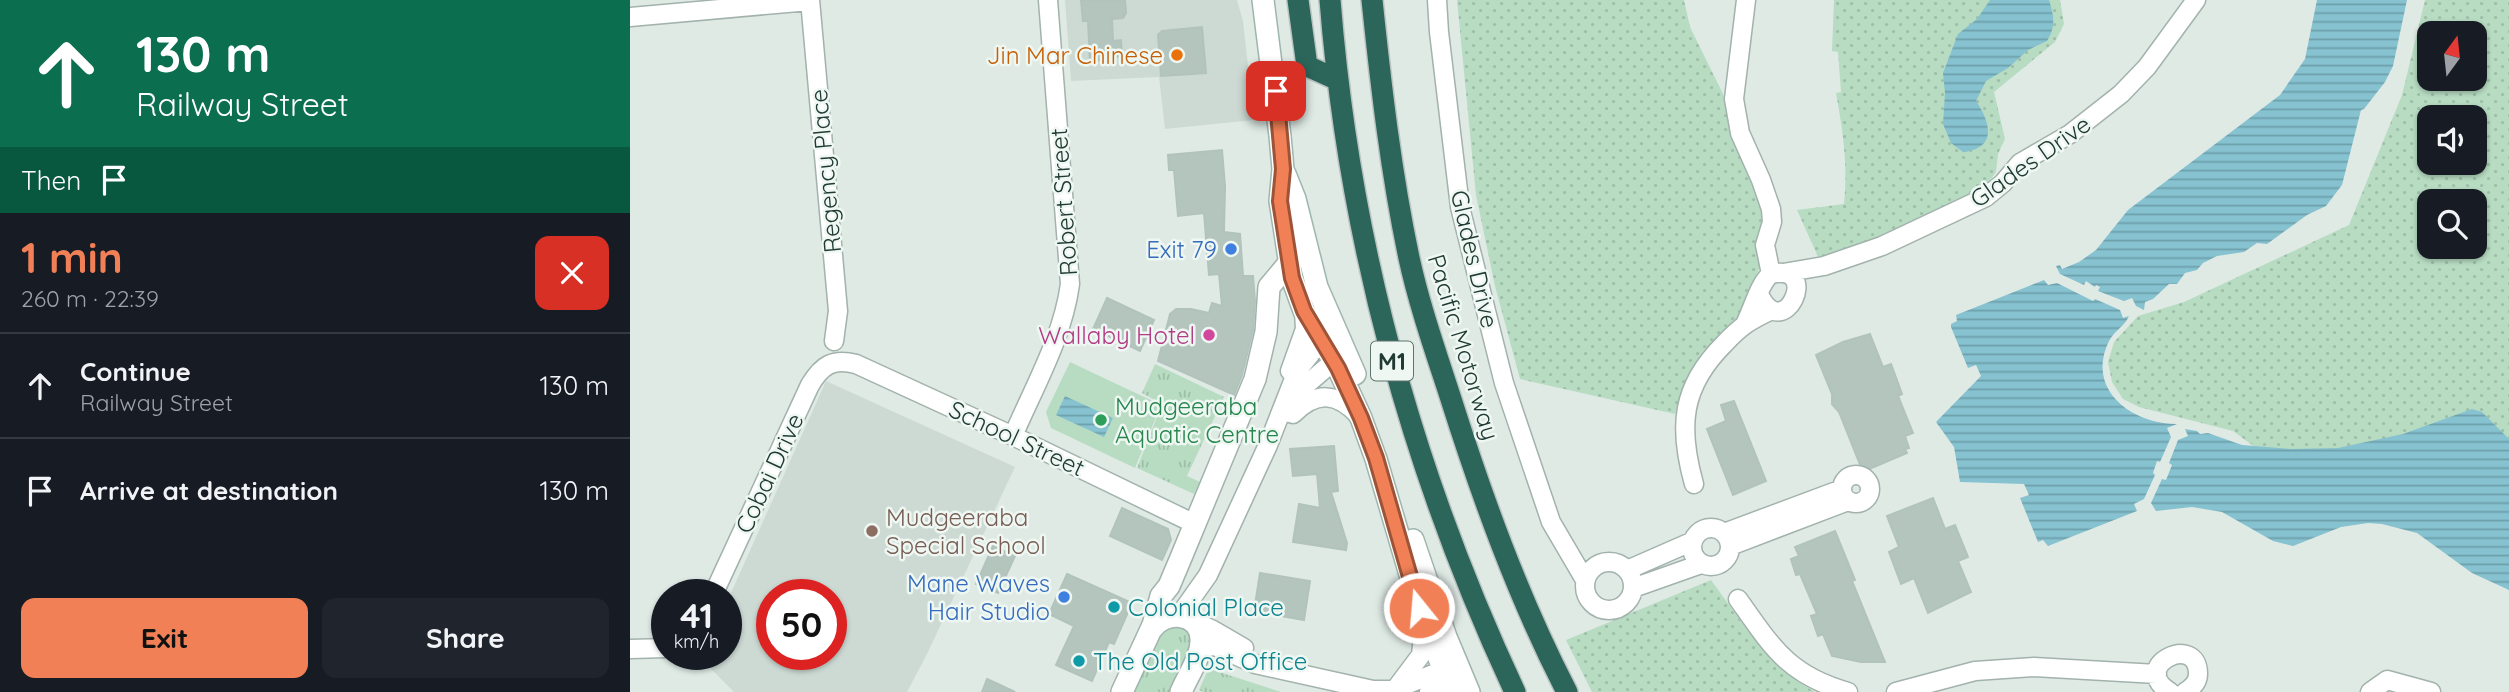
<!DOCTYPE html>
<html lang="en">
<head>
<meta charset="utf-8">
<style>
	body { margin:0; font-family:Quicksand,sans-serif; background:#20242c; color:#f1f3f6; height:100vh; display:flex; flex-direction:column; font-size:26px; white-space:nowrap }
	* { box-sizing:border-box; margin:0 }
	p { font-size:23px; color:#9ea1a6 }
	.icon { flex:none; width:38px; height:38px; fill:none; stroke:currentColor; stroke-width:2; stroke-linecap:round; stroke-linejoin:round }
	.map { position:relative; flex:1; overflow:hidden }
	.side { display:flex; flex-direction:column; background:#171b24; width:630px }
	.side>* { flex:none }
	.guide { background:#0b6e4f; color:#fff; overflow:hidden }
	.needle { width:46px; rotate:15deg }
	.controls { position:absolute; left:1787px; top:21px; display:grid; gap:14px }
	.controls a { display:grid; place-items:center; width:70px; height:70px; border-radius:14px; background:#171b24; box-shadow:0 2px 5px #0004; font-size:35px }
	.speed { position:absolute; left:21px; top:579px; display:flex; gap:14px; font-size:35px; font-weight:700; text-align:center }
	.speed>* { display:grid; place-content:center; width:91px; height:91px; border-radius:50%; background:#171b24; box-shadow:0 2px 5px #0004; line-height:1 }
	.speed small { font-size:18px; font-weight:400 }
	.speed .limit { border:10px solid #d22; background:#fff; color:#111 }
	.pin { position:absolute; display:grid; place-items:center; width:60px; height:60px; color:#fff; margin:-30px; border-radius:14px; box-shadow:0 4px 10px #0006 }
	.me { position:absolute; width:77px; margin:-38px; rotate:343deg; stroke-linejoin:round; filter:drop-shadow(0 0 5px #0008) }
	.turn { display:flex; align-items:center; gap:24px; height:147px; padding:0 21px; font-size:32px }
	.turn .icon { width:91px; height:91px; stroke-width:2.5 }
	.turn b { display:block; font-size:49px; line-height:60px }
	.then { display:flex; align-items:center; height:66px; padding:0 21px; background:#0003; gap:14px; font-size:26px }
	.round { display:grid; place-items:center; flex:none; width:74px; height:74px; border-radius:14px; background:#20242c }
	.head { display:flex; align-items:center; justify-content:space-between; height:119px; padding:0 21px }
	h1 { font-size:42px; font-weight:700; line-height:52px; color:#f18056 }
	.primary-button { display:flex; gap:14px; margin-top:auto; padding:14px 21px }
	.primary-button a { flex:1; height:80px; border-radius:14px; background:#f18056; color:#111; font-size:28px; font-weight:700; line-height:80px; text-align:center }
	.primary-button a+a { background:#20242c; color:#f1f3f6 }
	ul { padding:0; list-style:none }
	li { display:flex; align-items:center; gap:21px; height:105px; padding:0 21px; border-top:2px solid #363941 }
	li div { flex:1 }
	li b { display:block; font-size:26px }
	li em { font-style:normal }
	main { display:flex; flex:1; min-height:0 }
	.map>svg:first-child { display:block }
	.built { fill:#cddad4; fill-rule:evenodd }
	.grass { fill:url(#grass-dots); fill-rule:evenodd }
	.park { fill:url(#park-tufts) }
	.pitch { fill:#b7dcc2 }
	.water { fill:url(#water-rules) }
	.building { fill:#b4c5be; stroke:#b1c3bc; stroke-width:2 }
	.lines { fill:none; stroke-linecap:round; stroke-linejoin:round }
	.minor-casing { stroke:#a2b2ac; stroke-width:21 }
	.tertiary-casing { stroke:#a2b2ac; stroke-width:24 }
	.secondary-casing { stroke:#9eb6ae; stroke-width:24 }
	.motorway-casing { stroke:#bcc4c2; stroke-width:24 }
	.minor { stroke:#fff; stroke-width:18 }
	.tertiary { stroke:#fff; stroke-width:21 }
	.secondary { stroke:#fff; stroke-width:21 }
	.motorway { stroke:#2c665b; stroke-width:21 }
	.route-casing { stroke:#9d5338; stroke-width:18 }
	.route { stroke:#f18056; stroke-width:12 }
	.food-dot { fill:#e8710a; stroke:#eff7f3; stroke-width:2.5 }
	.shop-dot { fill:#3f7fe0; stroke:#eff7f3; stroke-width:2.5 }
	.hotel-dot { fill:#d1479c; stroke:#eff7f3; stroke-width:2.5 }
	.leisure-dot { fill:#2e9e5b; stroke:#eff7f3; stroke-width:2.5 }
	.education-dot { fill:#8d6e63; stroke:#eff7f3; stroke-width:2.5 }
	.culture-dot { fill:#0f9aa8; stroke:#eff7f3; stroke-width:2.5 }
	.labels { text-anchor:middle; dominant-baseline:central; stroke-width:5; stroke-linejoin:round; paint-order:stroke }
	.shield { fill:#eff7f3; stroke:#5e736d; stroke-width:2 }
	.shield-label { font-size:23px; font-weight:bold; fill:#203a34 }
	.food-label { font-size:24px; fill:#c56008; stroke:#eff7f3; text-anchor:end }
	.street-label { font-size:24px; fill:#203a34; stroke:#eff7f3 }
	.shop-label { font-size:24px; fill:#366cbe; stroke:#eff7f3; text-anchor:end }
	.hotel-label { font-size:24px; fill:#b23c85; stroke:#eff7f3; text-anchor:end }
	.leisure-label { font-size:24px; fill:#27864d; stroke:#eff7f3; text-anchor:start }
	.education-label { font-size:24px; fill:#785e54; stroke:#eff7f3; text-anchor:start }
	.culture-label { font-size:24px; fill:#0d838f; stroke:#eff7f3; text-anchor:start }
</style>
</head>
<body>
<main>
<section class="side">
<div class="guide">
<div class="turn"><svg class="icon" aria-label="ahead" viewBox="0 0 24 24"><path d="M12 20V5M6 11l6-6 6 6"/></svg><div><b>130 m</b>Railway Street</div></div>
<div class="then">Then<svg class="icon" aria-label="arrive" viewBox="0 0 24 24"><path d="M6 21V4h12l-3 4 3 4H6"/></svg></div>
</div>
<div class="head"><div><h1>1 min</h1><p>260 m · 22:39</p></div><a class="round" style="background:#d93025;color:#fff"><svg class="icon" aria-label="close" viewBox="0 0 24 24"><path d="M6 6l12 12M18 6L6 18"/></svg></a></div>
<ul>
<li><svg class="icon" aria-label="ahead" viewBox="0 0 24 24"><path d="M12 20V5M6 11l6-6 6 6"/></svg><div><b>Continue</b><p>Railway Street</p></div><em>130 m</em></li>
<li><svg class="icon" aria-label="arrive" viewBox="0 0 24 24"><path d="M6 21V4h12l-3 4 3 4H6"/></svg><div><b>Arrive at destination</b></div><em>130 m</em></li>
</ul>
<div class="primary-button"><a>Exit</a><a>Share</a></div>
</section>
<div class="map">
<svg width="1879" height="692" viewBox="0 0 1879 692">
	<defs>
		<pattern id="grass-dots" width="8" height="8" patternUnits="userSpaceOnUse" patternTransform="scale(1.75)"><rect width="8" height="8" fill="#b7dcc2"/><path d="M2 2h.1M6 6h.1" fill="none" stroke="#9dbea7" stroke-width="1.8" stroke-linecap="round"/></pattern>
		<pattern id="park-tufts" width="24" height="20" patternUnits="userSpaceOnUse" patternTransform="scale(1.75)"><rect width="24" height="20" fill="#b7dcc2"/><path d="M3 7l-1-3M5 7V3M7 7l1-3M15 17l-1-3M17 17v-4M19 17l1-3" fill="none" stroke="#9dbea7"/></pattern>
		<pattern id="water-rules" width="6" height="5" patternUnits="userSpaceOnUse" patternTransform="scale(1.75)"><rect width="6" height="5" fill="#86c2d0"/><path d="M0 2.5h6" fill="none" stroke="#6d9faa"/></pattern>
	</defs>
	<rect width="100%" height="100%" fill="#dfeae5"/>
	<!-- built -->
	<path class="built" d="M435 0H607L613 21 624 120 535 129 529 77 441 81Z
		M196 381 385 467 297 654 277 692H104L68 656 69 655 96 654V604ZM142 595H201V654H142Z"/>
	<!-- grass -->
	<path class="grass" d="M827 0H1054L1060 27 1096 100 1103 135 1136 218 1129 237 1130 267 1122 284 1115 306 1104 323 1072 352 1055 381 1045 414 890 379 865 286 846 195Z
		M1204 0H1430L1434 24 1425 42 1364 92 1375 139 1368 154 1366 172 1356 186 1266 232 1189 259 1167 210 1214 204C1218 165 1213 131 1206 93L1211 92 1208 52 1202 51Z
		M1795 0H1879V533L1683 490 1603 431 1509 407 1493 399 1482 382 1478 362 1484 342 1508 316 1554 302 1719 225 1772 95ZM1799 33H1844V79H1799ZM1799 117H1844V163H1799ZM1799 201H1844V247H1799Z
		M1081 580C1114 624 1135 664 1185 692H962L936 640Z"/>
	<!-- park -->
	<path class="park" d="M525 364 594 397 557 476 570 482 564 494 507 468 532 404 512 393Z
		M550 625 559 631 564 642 545 692H498L528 629Z
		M583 670 651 692H573L569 690 577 672Z"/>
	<!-- pitch -->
	<path class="pitch" d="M440 362 531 405 505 468 421 428 416 412Z"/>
	<!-- water -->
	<path class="water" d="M1360 0H1419C1424 16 1426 26 1417 41L1398 50 1378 68 1356 81 1346 101C1361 123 1367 148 1333 152L1321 143 1313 124 1315 93 1313 73 1328 34 1347 19Z
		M1687 0H1777L1763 66 1755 82 1734 109 1731 110 1712 185 1696 206 1677 215 1637 244 1627 243 1614 252 1587 256 1573 263 1567 270 1555 273 1547 284H1539L1523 299 1515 302 1514 310 1506 306 1502 298 1494 301 1468 291 1470 287 1466 285 1465 287 1456 281 1454 285 1430 274 1426 266 1430 265 1432 269 1449 262 1466 250 1498 210 1650 95 1675 59Z
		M1414 280 1418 285 1427 283 1463 301 1465 299 1490 310 1493 318 1499 316C1495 326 1484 331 1479 341 1455 390 1502 424 1547 424L1537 428 1541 437 1530 462 1527 461 1523 473 1525 475 1514 499 1504 504 1507 511 1418 546 1413 540 1408 542 1390 498 1399 495 1394 484 1330 482 1324 447 1306 422 1351 376 1346 365 1338 368 1321 327V324L1327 321 1326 315Z
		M435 396 483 418 474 437 426 415Z
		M1842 409 1852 412 1879 439V590L1842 573 1787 533 1752 524 1738 523 1711 527 1663 546 1643 541 1592 512 1562 507 1526 511 1521 503 1532 479 1536 480 1542 465 1539 463 1548 440 1558 436 1555 429 1567 431 1570 434 1578 433 1612 445 1661 449 1708 448 1773 434Z"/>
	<!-- building -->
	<path class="building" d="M451 0H495L496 13 493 18 482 19 483 41 491 40 492 56 460 62 458 21H453Z
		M572 27 576 73 531 76 528 35 532 31Z
		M592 150 595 186 594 232 610 234 613 276H623L625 301 623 330 612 375 604 395 528 361 540 314 546 309H561L579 313 582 303 592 306 589 274 579 275 574 213 548 216 544 170H539L538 155Z
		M477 298 524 320 510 351 463 329Z
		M1240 334 1253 367 1261 364 1272 394 1268 396 1283 433 1275 436 1279 448 1275 449 1277 453 1237 470 1235 466 1231 467 1209 412 1202 404V394L1186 355 1213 342Z
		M1104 401 1136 481 1103 495 1077 429 1096 421 1091 405Z
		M704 446 708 491 701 492 717 543 716 550 663 542 669 504 690 508 687 474 663 476 660 449Z
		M1303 498 1315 529 1325 525 1338 557 1328 561 1341 592 1298 613 1284 578 1271 584 1259 552 1269 547 1257 516Z
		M492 508 538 529 541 540 532 560 480 536Z
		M1205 531 1225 580 1222 581 1255 662H1231L1202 656 1193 634 1188 636 1181 616 1187 614 1170 574 1166 575 1161 559 1169 556 1165 547Z
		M363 546 385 556 368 593 346 584Z
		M630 573 680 581 674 620 624 611Z
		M437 574 502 603 484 644 479 642 462 681 426 665 444 626 419 614Z
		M357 679 385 692H352Z"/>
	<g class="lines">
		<!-- minor casing -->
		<g class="minor-casing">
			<path id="minor" d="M180 0 208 311 204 341
				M807 0 809 32 830 207 874 383 921 522 955 580
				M1116 0 1104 99 1110 133 1131 180 1141 209 1142 222 1135 245 1141 274
				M0 17 180 1
				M1153 273 1194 266 1252 246 1356 197 1373 183 1390 163 1440 134 1491 94 1517 67 1566 0
				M1116 322C1123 308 1130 282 1141 274 1193 262 1153 347 1129 294
				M660 371 675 329 674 311
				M660 413 676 385 704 361
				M663 414C686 391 707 392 729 416
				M383 436C404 387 433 337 440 284L418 0
				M1212 489a14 14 0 1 1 28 0a14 14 0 1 1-28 0Z
				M1064 484C1048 427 1051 387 1094 344 1111 326 1120 320 1142 310
				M1062 547a19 19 0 1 1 38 0a19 19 0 1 1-38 0Z
				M1094 533 1212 489
				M1100 546 1218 501
				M955 586a24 24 0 1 1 48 0a24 24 0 1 1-48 0Z
				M997 570 1061 542
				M1003 588 1071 564
				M83 595 180 385C192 365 203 358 226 364L383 436 565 524
				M1108 599C1142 647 1158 675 1218 692
				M549 616 578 575 638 445 667 371 683 351 695 345
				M561 620 583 630 614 648
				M0 649 37 648
				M568 653 575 647 585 646 625 664 743 690H763L813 670
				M767 687 791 655 794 626
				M799 692 819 684
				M1266 692 1345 671 1404 667 1527 674
				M1540 692C1498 666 1568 632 1568 674 1568 683 1562 688 1555 692
				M1740 692 1757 680 1801 692"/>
		</g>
		<!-- tertiary casing -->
		<g class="tertiary-casing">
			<path id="tertiary" d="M521 630C534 609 570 612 571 639 572 656 557 677 551 692
				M492 692 523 625 531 596 539 586 550 560 625 379 636 332 639 287 659 263"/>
		</g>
		<!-- secondary casing -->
		<g class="secondary-casing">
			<path id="secondary" d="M633 0 650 136 653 169 650 201 662 278 674 311 708 368 731 418 746 459 794 622 823 692
				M655 174 665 199 687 287 725 374
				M783 540 816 637 839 692"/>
		</g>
		<!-- motorway casing -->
		<g class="motorway-casing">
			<path id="motorway" d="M668 0 677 66 708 80
				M700 0C719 240 783 474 885 692
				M742 0C751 86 761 173 779 258 789 304 805 350 820 396 852 497 888 597 937 692"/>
		</g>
		<!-- minor -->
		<use href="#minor" class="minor"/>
		<!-- tertiary -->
		<use href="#tertiary" class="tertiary"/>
		<!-- secondary -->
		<use href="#secondary" class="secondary"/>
		<!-- motorway -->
		<use href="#motorway" class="motorway"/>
	</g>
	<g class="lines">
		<!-- route casing -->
		<g class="route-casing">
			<path id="route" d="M646 91 653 169 650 201 662 278 674 311 708 368 731 418 746 458 789 608"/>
		</g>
		<!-- route -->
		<use href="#route" class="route"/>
	</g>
	<!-- markers -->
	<circle class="food-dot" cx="547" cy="55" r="7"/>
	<g class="shop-dot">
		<circle cx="601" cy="249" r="7"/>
		<circle cx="434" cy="597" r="7"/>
	</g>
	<circle class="hotel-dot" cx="579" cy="335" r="7"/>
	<circle class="leisure-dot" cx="471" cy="420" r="7"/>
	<circle class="education-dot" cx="242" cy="531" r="7"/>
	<g class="culture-dot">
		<circle cx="484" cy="607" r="7"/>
		<circle cx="449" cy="661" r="7"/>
	</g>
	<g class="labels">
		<!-- shield labels -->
		<rect class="shield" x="741" y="341.5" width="42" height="39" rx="5"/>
		<g class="shield-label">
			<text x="762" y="361">M1</text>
		</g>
		<!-- food labels -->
		<g class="food-label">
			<text x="533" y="55">Jin Mar Chinese</text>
		</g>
		<!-- street labels -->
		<g class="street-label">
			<text transform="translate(1400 161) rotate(-35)">Glades Drive</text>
			<text transform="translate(195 171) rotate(-95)">Regency Place</text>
			<text transform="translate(433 202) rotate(-94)">Robert Street</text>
			<text transform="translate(845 259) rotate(77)">Glades Drive</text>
			<text transform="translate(834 347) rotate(73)">Pacific Motorway</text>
			<text transform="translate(387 438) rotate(25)">School Street</text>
			<text transform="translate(139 473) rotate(-65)">Cobai Drive</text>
		</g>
		<!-- shop labels -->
		<g class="shop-label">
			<text x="587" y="249">Exit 79</text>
			<text x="420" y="583">Mane Waves<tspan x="420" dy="28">Hair Studio</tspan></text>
		</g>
		<!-- hotel labels -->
		<g class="hotel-label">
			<text x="565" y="335">Wallaby Hotel</text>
		</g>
		<!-- leisure labels -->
		<g class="leisure-label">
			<text x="485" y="406">Mudgeeraba<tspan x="485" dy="28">Aquatic Centre</tspan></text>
		</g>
		<!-- education labels -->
		<g class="education-label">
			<text x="256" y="517">Mudgeeraba<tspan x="256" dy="28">Special School</tspan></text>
		</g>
		<!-- culture labels -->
		<g class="culture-label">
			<text x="498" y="607">Colonial Place</text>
			<text x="463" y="661">The Old Post Office</text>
		</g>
	</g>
</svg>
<div class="controls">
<a><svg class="needle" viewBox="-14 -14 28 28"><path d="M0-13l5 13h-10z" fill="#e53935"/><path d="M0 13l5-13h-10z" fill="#9ea1a6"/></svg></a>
<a><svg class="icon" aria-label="sound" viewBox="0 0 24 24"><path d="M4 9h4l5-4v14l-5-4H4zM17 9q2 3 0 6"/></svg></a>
<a><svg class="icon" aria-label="search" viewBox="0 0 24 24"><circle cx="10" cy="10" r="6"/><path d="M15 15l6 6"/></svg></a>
</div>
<div class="speed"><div>41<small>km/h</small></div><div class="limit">50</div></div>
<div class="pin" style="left:646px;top:91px;background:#d93025"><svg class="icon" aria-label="arrive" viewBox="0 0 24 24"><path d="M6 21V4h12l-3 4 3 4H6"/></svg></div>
<svg class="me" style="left:789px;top:608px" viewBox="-20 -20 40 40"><circle r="17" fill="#f18056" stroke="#fff" stroke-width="3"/><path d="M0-11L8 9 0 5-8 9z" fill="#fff"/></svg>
</div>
</main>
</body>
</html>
